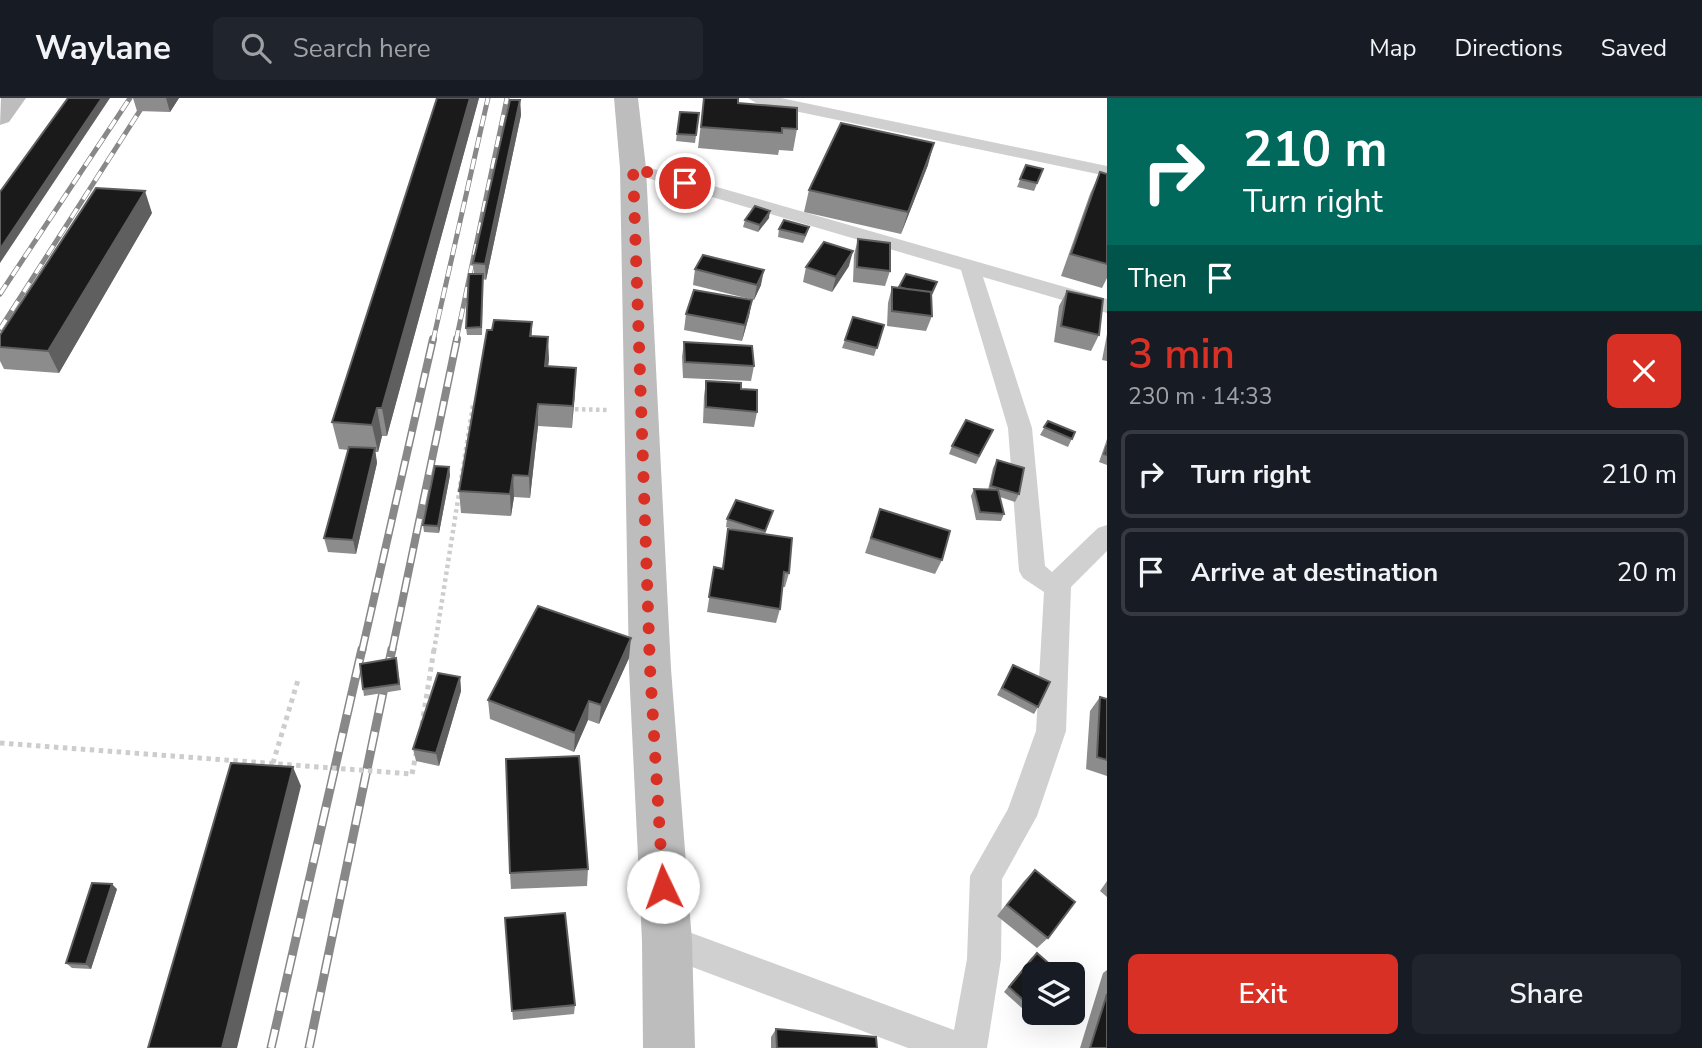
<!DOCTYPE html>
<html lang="en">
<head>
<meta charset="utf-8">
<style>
	body { margin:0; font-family:"Nunito Sans",sans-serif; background:#20242c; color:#f1f3f6; height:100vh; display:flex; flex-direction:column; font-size:26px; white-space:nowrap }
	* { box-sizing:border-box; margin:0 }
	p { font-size:23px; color:#9ea1a6 }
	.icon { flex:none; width:38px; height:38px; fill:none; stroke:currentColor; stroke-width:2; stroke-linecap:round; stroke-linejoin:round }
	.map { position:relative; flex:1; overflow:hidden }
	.details { display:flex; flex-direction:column; background:#171b24; width:595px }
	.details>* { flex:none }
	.top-card { background:#00695c; color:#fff; overflow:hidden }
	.buttons { position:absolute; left:1022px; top:864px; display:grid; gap:14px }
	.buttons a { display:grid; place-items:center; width:63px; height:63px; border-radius:10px; background:#171b24; box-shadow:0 7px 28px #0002; font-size:35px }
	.pin { position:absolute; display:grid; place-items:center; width:60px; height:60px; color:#fff; margin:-30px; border:4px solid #fff; border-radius:50%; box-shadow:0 2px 7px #0007 }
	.me { position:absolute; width:77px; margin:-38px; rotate:357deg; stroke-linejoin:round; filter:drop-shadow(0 0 5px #0008) }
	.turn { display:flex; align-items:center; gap:24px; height:147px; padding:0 21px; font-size:32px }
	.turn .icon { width:91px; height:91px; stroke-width:2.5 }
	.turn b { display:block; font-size:49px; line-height:60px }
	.then { display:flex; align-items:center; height:66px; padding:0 21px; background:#0003; gap:14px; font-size:26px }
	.round { display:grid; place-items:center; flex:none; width:74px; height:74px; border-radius:10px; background:#20242c }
	.headline { display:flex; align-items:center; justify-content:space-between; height:119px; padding:0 21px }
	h1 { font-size:42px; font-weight:600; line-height:52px; color:#d93025 }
	.button { display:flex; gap:14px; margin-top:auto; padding:14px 21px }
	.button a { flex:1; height:80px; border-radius:10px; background:#d93025; color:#fff; font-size:28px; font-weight:600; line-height:80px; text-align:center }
	.button a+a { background:#20242c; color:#f1f3f6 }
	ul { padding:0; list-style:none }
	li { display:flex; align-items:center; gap:21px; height:88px; margin:0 14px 10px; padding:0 7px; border:4px solid #363941; border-radius:10px }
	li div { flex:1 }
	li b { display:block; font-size:26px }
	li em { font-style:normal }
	header { display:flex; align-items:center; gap:42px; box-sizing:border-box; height:98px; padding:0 35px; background:#171b24; border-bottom:2px solid #363941 }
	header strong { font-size:33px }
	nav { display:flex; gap:38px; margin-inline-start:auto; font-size:24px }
	.search { width:490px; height:63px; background:#20242c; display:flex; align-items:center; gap:18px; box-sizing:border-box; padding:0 24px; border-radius:10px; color:#9ea1a6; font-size:26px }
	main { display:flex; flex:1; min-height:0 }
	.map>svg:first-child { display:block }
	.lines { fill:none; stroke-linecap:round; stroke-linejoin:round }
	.path-far1 { stroke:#cdcdcd; stroke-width:4.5; stroke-dasharray:3.5 3.5; stroke-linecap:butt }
	.path { stroke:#cdcdcd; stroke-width:5; stroke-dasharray:4.5 4.5; stroke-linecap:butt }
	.street { fill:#d0d0d0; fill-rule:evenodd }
	.secondary { fill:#bdbdbd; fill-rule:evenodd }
	.rail-far2-casing { stroke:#888; stroke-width:5 }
	.rail-far1-casing { stroke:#888; stroke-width:8 }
	.rail-casing { stroke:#888; stroke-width:9 }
	.rail-far2 { stroke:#fff; stroke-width:3.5; stroke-dasharray:11; stroke-linecap:butt }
	.rail-far1 { stroke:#fff; stroke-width:5; stroke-dasharray:15; stroke-linecap:butt }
	.rail { stroke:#fff; stroke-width:6; stroke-dasharray:19; stroke-linecap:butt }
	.path-bridge { stroke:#cdcdcd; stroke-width:5; stroke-dasharray:4.5 4.5; stroke-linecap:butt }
	.wall { fill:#8c8c8c }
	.shaded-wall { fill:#5f5f5f }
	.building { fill:#1a1a1a; stroke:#5f5f5f; stroke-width:2 }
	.route { stroke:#d93025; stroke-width:12; stroke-dasharray:0 21.6 }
</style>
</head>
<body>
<header>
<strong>Waylane</strong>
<div class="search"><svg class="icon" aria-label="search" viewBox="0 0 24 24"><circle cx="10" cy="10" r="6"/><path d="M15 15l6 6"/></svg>Search here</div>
<nav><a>Map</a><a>Directions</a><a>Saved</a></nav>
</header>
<main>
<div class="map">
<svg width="1107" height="950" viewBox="0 0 1107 950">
	<rect width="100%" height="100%" fill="#fff"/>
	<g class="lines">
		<!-- path-far1 -->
		<path class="path-far1" d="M568 311 608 312
			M434 553 473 307H479"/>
		<!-- path -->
		<path class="path" d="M422 627 434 551
			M273 665 298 582
			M412 676 416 656"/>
		<!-- street -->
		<path class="street" d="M748 0H781L1107 68V78L756 5Z
			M633 65 1107 201V215L983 179 1032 330 1045 468 1052 474 1098 430 1107 427V453L1071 489 1066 633 1037 718 1002 781 1001 861 987 950H908L655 855 650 843 655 831 667 826 954 932 967 861 970 778 1008 711 1036 633 1044 494 1023 480 1019 473 1008 330 961 172 627 74 624 70Z"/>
		<!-- secondary -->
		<path class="secondary" d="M1 0H26L9 24 0 27Z
			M614 0H638L646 70 671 571 692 843 695 950H643L642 843 629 571 620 70Z"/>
		<!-- rail-far2 casing -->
		<g class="rail-far2-casing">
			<path id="rail-far2" d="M0 196 130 0
				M0 231 148 0
				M433 243 488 0
				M456 243 507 0"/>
		</g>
		<!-- rail-far1 casing -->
		<g class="rail-far1-casing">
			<path id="rail-far1" d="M362 553 433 241
				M392 553 457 241"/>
		</g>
		<!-- rail casing -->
		<g class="rail-casing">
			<path id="rail" d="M271 950 362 551
				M309 950 392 551"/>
		</g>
		<!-- rail-far2 -->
		<use href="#rail-far2" class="rail-far2"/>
		<!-- rail-far1 -->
		<use href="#rail-far1" class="rail-far1"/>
		<!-- rail -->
		<use href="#rail" class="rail"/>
		<!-- path-bridge -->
		<path class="path-bridge" d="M0 645 412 676"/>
	</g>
	<!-- wall -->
	<path class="wall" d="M133 0H179L170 14 137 13Z
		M437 0H479L387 338H382L378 354H375L377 365 356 456 328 454 324 440 348 352 339 351 332 324Z
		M704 0 797 31 793 53 779 52 778 57 698 50Z
		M520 2 521 17 486 182 483 181 482 237H467L466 230 474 176 473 165Z
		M680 14 699 15 695 45 676 43Z
		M928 67 901 136 804 114 809 92Z
		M1026 67 1043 71 1034 93 1017 89Z
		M1100 74 1107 76V180L1102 190 1061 178 1090 96Z
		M152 115 59 275 4 271 0 263V237Z
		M769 120 758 134 743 129 745 122Z
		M809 129 807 136 803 145 778 139 779 131Z
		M858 141 890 173 885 188 853 184 854 157Z
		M849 168 832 194 803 184 806 169Z
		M695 171 761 187 754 202 693 187Z
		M906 176 937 184 931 198 932 218 926 233 887 228 888 205 892 189 898 190Z
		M1067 193 1099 237 1091 253 1054 244 1059 208Z
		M752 202 749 218 742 243 684 232 686 216Z
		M532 224V238L549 261 548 269 575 292 572 330 538 328 530 400 514 399 511 418 461 415 459 393 492 232Z
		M884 227 874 258 842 250 845 242Z
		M1107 236V263L1102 262Z
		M684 244 754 268 751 283 683 280 682 259Z
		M706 283 741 291 757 314 754 329 703 325 704 298Z
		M1048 323 1075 334 1068 349 1040 337Z
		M993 332 976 366 949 356 952 348Z
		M1107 341V367L1099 364Z
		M997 362 1019 396 1015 404 1000 399 1004 416 1001 423 976 422 971 398 974 391 988 392 993 370Z
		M449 369 450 377 439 435 424 434 423 427Z
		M880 411 942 462 935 476 865 455Z
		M773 413 765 436 789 475 785 489H782L780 511 776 525 707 514 714 469 722 471 728 431 736 432 726 429 727 421Z
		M396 560 401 592 364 598 363 591Z
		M629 560 599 626 588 622 574 654 490 621 488 602Z
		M1013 567 1038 609 1034 616 997 597Z
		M460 579 461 593 439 668 416 663 413 651Z
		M1100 599 1107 601V678L1086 671 1090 613Z
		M588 771 587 788 511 791 510 775Z
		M1035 772 1048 840 1037 850 997 818 1024 783Z
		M1107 783V799L1100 793Z
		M117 791 91 871 72 870 66 865Z
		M505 820 575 907 574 916 513 922Z
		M1037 855 1034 877V915H1039L1033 920 1004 894 1031 860Z
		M1107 872V950H1080L1103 875Z
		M776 931 877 950H771V939Z"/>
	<!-- shaded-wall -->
	<path class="shaded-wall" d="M102 0H110L0 165V151Z
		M166 0H179L170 14Z
		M470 0H479L387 338 382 310Z
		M520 2 521 17 486 182 485 166Z
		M934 45 928 67 901 136 908 114Z
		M145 93 152 115 59 275 48 253Z
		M770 113 769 120 758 134 760 127Z
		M853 153 849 168 832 194 836 179Z
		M764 172 761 187 754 202 757 187Z
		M752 202 749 218 742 243 745 227Z
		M548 239 549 261 545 291V268Z
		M576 270 575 292 572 330 573 308Z
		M538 306V328L530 400 529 378Z
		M377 310 382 338 378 354 372 327Z
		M375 350 377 365 356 456 353 442Z
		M449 369 450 377 439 435 438 428Z
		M513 377 514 399 511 418 510 396Z
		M631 540 629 560 599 626 601 607Z
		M460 579 461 593 439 668 436 655Z
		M589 603 588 622 574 654 575 635Z
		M293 669 301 688 237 950H222Z
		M112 786 117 791 91 871 86 866Z"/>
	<!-- building -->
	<path class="building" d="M68 0H102L0 151V94Z
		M437 0H470L382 310H377L372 327 332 324Z
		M704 0H738V5L797 10V31L782 30V35L701 29Z
		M510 2H520L485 166 473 165Z
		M680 14 699 15 696 37 677 36Z
		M841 25 934 45 908 114 809 92Z
		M1026 67 1043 71 1037 85 1020 81Z
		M1100 74 1107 76V166L1071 156Z
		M96 90 145 93 48 253 0 249V237Z
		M755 108 770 113 760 127 745 122Z
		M784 122 809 129 805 137 779 131Z
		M858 141 890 145V173L857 169Z
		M824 144 853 153 836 179 806 169Z
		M703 157 764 172 757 187 695 171Z
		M469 176H483L481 229 466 230Z
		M906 176 937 184 931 197V194L907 191 899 189Z
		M892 189 931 194 932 218 892 213Z
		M694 192 752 202 745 227 686 216Z
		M1067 193 1103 201 1099 237 1061 228Z
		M853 219 884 227 877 250 845 242Z
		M494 222 532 224 530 238 548 239 545 268 576 270 573 308 538 306 529 378 513 377 510 396 459 393 487 232H492Z
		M684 244 752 248 754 268 685 264Z
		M706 283 741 285V291L757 292V314L706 309Z
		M966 322 993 332 979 358 952 348Z
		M1048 323 1075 334 1072 341 1044 329Z
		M1107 347V357L1104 356Z
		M349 349 375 350 353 442 324 440Z
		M997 362 1024 370 1019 396 991 388Z
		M435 368 449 369 438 428 423 427Z
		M974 391 998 392 1004 416 980 414Z
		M736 402 773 413 765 433 727 421Z
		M880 411 950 433 942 462 871 440Z
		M728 431 792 440 789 475 784 474 780 511 709 499 714 469 723 471Z
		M538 508 631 540 601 607 589 603 575 635 488 602Z
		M396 560 399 586 363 591 360 566Z
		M1013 567 1050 584 1038 609 1002 590Z
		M438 575 460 579 436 655 413 651Z
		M1100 599 1107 601V662L1097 659Z
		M579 658 588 771 510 775 506 661Z
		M231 665 293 669 222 950H148Z
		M1035 772 1075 804 1048 840 1007 807Z
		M92 785 112 786 86 866 66 865Z
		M565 815 575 907 512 913 505 820Z
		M1037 855 1062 877H1034V912L1009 889Z
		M1107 896V950H1090Z
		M776 931 876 939 877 950H777Z"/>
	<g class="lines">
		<!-- route -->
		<path class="route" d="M663 789 650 570 633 70 685 85"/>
	</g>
</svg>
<div class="buttons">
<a><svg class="icon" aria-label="layers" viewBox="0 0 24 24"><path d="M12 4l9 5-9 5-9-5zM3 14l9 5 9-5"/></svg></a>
</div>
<div class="pin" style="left:685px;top:85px;background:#d93025"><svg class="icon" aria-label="arrive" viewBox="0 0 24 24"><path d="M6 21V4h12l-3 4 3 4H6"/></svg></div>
<svg class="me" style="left:663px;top:789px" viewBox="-20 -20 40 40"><circle r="19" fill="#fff"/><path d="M0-13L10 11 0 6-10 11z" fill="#d93025"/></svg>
</div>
<section class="details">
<div class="top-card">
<div class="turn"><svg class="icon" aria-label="right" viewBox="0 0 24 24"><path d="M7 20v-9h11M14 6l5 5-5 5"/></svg><div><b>210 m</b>Turn right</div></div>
<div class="then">Then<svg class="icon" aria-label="arrive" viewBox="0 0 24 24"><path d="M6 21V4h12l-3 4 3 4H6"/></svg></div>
</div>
<div class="headline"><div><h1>3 min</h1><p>230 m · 14:33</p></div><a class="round" style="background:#d93025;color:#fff"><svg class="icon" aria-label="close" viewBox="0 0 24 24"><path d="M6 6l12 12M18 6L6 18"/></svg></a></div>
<ul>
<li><svg class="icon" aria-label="right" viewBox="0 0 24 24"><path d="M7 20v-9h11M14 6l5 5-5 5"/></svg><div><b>Turn right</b></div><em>210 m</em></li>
<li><svg class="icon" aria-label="arrive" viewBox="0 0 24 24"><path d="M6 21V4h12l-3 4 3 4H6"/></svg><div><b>Arrive at destination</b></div><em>20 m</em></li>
</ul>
<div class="button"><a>Exit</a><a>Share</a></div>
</section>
</main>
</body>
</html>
